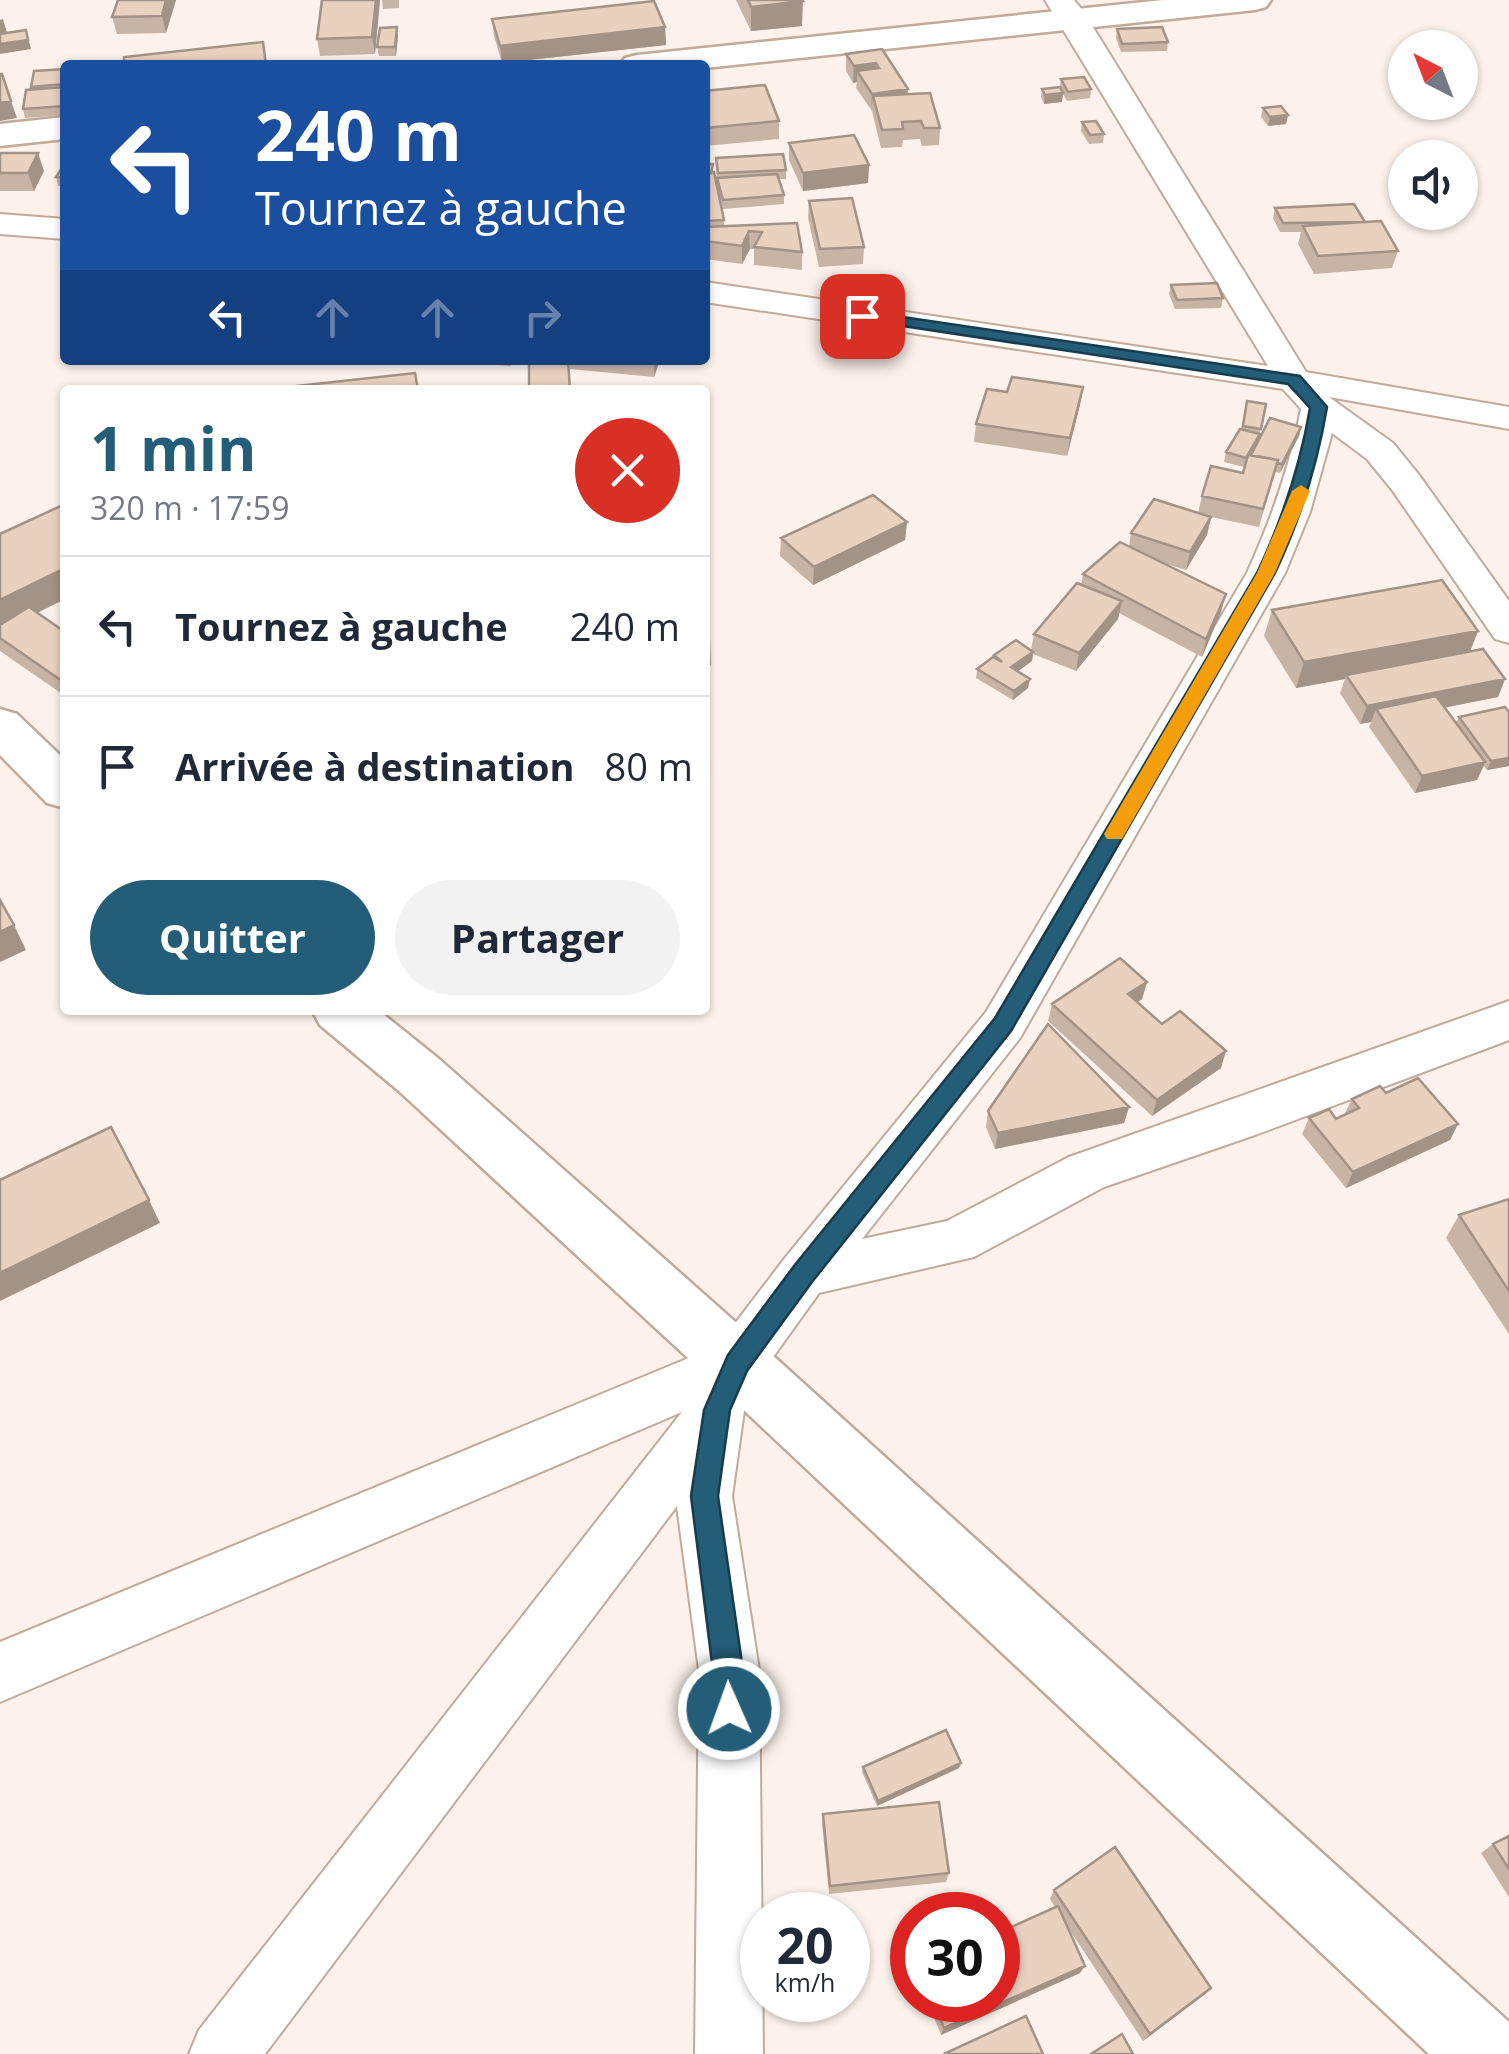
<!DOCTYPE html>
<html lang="fr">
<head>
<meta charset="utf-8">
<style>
	body { margin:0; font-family:"Open Sans",sans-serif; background:#f2f2f3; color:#1f2937; height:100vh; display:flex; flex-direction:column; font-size:38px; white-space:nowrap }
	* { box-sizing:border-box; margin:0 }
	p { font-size:32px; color:#747a83 }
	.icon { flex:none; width:55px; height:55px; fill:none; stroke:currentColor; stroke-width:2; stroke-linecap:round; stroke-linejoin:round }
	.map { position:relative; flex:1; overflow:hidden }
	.details { position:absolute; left:60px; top:385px; width:650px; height:630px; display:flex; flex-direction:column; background:#fff; border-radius:10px; box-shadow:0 2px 8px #0004 }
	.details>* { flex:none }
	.guide { position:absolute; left:60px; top:60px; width:650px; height:305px; border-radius:10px; box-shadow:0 2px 8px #0004; background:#1a4fa0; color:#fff; overflow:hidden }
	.needle { width:65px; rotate:318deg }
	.fabs { position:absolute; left:1388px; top:30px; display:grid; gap:20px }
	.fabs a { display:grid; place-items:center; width:90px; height:90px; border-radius:50%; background:#fff; box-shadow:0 2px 8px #0004; font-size:50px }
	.speed { position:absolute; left:740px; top:1892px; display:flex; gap:20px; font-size:50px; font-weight:700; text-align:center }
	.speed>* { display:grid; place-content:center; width:130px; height:130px; border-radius:50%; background:#fff; box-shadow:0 2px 8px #0004; line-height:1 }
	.speed small { font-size:25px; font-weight:400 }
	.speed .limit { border:15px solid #d22; background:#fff; color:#111 }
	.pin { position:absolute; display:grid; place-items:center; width:85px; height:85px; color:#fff; margin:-42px; border-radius:20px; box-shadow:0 5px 15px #0006 }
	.me { position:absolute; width:110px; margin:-55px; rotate:358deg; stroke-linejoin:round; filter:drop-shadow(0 0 8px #0008) }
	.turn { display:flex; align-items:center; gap:35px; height:210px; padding:0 30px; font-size:45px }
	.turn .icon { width:130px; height:130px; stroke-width:2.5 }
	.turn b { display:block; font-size:70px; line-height:85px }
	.lanes { display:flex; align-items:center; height:95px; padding:0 30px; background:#0003; justify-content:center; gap:50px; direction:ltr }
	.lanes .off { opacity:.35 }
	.round { display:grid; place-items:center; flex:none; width:105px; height:105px; border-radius:52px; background:#f2f2f3 }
	.summary { display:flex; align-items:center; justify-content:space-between; height:170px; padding:0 30px }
	h1 { font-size:60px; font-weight:700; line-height:75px; color:#245d77 }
	.button { display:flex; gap:20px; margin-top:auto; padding:20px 30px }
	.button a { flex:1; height:115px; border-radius:60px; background:#245d77; color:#fff; font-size:40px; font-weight:700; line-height:115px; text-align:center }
	.button a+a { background:#f2f2f3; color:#1f2937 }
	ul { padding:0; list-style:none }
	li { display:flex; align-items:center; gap:30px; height:140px; padding:0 30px; border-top:2px solid #e0e1e3 }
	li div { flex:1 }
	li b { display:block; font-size:38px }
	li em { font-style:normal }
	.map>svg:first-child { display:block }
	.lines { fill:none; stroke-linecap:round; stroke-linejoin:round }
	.minor-casing { stroke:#c1aa99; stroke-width:4 }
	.tertiary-casing { stroke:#c1aa99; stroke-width:5 }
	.minor { fill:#fff; fill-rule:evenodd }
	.tertiary { fill:#fff; fill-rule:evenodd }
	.wall { fill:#c8b4a5 }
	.shaded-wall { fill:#a39286 }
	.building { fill:#e9d1c0; stroke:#a39286; stroke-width:2.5 }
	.route { fill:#245d77; stroke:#173c4d; stroke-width:2.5 }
	.slow { fill:#f59e0b }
</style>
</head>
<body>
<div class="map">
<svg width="1509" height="2054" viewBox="0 0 1509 2054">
	<rect width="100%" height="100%" fill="#fcf2eb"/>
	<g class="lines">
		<!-- minor casing -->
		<g class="minor-casing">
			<path id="minor" d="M1045 0H1074L1083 11 1306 372 1509 407V429L1329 397 1393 443 1419 475 1509 601V643L1495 639 1393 491 1367 459 1332 433 1310 512 1285 573 1020 1038 862 1239 947 1221 1069 1157 1509 1001V1040L1255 1135 1104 1187 974 1257 819 1293 758 1378 744 1411 732 1496 759 1670 763 2054H695L699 1670 677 1506 265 2054H189L199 2030 682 1412 0 1702V1642L718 1346 785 1258 986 1012 1247 573C1271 520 1290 466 1301 409L1283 389 705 302V282L1268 366Z
				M0 214 65 219V239L0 234Z"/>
		</g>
		<!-- tertiary casing -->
		<g class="tertiary-casing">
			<path id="tertiary" d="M1163 0H1271L1266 7 1255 10 705 68 620 65 625 58 637 55Z
				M65 117V139L0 146V124Z
				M0 709 17 714 65 760V808L47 803 0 755Z
				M312 1010H378L439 1059 759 1343 1509 2022V2054H1429L715 1383 399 1091 320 1025Z"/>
		</g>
		<!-- minor -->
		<use href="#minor" class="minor"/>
		<!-- tertiary -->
		<use href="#tertiary" class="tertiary"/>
	</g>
	<!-- wall -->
	<path class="wall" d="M118 0H176L166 33 117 34 112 17Z
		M322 0H380L375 54 320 56 317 39Z
		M382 0H399V8L383 9Z
		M736 0H802V26L751 31Z
		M492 19 665 27 666 45 502 63 494 36Z
		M397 27 398 36 396 56H379L377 47Z
		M1117 29 1168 42 1167 51 1121 52 1116 38Z
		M882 49 908 89 907 94 940 128 939 145 922 146 920 139 903 140 902 147 881 148 872 111 856 88 857 82 853 83 846 71V54Z
		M65 69V115L25 118 23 109 32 90 31 87Z
		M1061 79 1091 89 1090 98 1067 101 1063 94 1062 102 1044 104 1041 97 1042 89 1060 87Z
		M705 91 779 121V139L705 146Z
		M1263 108 1288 115 1286 124 1268 126 1261 117Z
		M1082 122 1104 134 1103 143 1089 144 1081 131Z
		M789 143 869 165 868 183 803 191 789 160Z
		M0 153 44 171 34 191H0Z
		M716 158 786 170V179H779L784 195V204L723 209 717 188Z
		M65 163V186H58L56 177Z
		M705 164H713V172L724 220V227L797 223 802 252V270L754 265V249H750L742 264 705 259Z
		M809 201 864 247 863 264 819 267 808 218Z
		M1275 208 1365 222 1398 251 1392 268 1314 274 1298 244 1301 232H1280L1273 218Z
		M1171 285 1223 298 1221 308 1175 309 1169 294Z
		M484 360H512L511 366 485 364Z
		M570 360H660L654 377 570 369Z
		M1247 401 1266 404 1258 442 1301 427 1299 436 1280 473 1275 472 1259 527 1211 517 1207 535 1186 570 1163 563 1221 612 1202 657 1119 613 1118 619 1076 671 1033 654 1032 661 1017 671 1028 688 1013 700 976 678 977 669 994 657V655L1031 650 1034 634 1081 585 1083 574 1129 546 1131 533 1198 513 1202 496 1243 473 1246 463 1244 467 1224 462 1226 452 1241 429Z
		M1080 405 1067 456 974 442 976 424Z
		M65 504V599L37 613 65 632V696L0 651V534Z
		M907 522 905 540 813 585 780 556 781 538Z
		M1272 610 1478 631 1470 651 1505 679 1498 697 1445 707 1456 723 1459 717 1509 766 1487 770 1484 766 1477 780 1415 793 1369 727 1371 722 1360 724 1340 693 1345 679 1296 688 1264 636Z
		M1147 982 1142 999 1138 1002 1162 1024 1221 1068 1152 1116 1048 1021 1052 1004Z
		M1386 1093 1458 1124 1450 1140 1346 1188 1302 1134 1309 1118 1336 1119 1344 1115 1352 1099Z
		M1129 1107 1124 1123 995 1149 986 1127 988 1111Z
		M1509 1199V1334L1446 1238 1459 1215Z
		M863 1767 959 1768 877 1806 862 1772Z
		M823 1814 949 1873 946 1882 829 1894 822 1823Z
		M1509 1836V1897L1481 1853 1493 1844Z
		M1054 1890 1211 1988 1143 2041 1065 1923 1080 1973 941 2035 927 2000H998L1055 1907 1050 1899Z"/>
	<!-- shaded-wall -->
	<path class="shaded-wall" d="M166 0H176L166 33 162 16Z
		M376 0H380L375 54 372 37Z
		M803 1 802 26 751 31V7Z
		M3 19 8 36 0 38V20Z
		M397 27 398 36 396 56 395 47Z
		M665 27 666 45 502 63 500 46Z
		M26 30 31 49 0 54V44Z
		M876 63 875 80 857 71V82L853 83 854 66Z
		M908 89 906 106 873 96 871 111 872 94Z
		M1063 93 1062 102 1044 104 1045 95Z
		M11 101 17 118 0 121V103Z
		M1288 115 1286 124 1268 126 1270 117Z
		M38 153 44 171 34 191 28 173Z
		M869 165 868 183 803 191V173Z
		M749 231 750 249 742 264V246Z
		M654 360H660L654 377Z
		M1083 387 1080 405 1067 456 1070 438Z
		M1301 427 1299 436 1280 473 1282 464Z
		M1211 517 1207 535 1186 570 1190 552Z
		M907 522 905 540 813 585 814 567Z
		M65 568V599L0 631V600Z
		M1226 594 1221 612 1202 657 1206 639Z
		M1122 601 1118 619 1076 671 1079 653Z
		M1478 631 1468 657 1346 675 1345 679 1296 688 1304 662Z
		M710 638 711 664 705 677V650Z
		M1033 652 1032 661 1010 677 1011 667Z
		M1030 679 1028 688 1013 700 1014 691Z
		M1505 679 1498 697 1383 720 1376 709 1371 722 1360 724 1367 706Z
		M1509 758V766L1487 770 1491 761Z
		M1485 762 1477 780 1415 793 1422 776Z
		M14 925 26 950 0 962V932Z
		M1147 982 1142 999 1124 1011 1128 994Z
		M1226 1051 1221 1068 1152 1116 1157 1100Z
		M1129 1107 1124 1123 995 1149 998 1133Z
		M1458 1124 1450 1140 1346 1188 1353 1172Z
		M149 1200 160 1223 0 1301V1273Z
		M961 1763 959 1768 877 1806 878 1801Z
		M1085 1966 1080 1973 941 2035 944 2028Z
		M1211 1988 1204 1995 1143 2041 1150 2034Z"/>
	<!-- building -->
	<path class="building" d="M118 0H166L162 16 112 17Z
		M322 0H376L372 37 317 39Z
		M748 0H802L803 1 751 7Z
		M654 1 665 27 500 46 492 19Z
		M397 27 395 47H377L380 28Z
		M1162 27 1168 42 1122 44 1117 29Z
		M26 30 28 40 0 44V34Z
		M263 42 266 65H124V57Z
		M882 49 908 89 872 94 857 71 879 68 876 63 854 66 846 54Z
		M65 69V84L31 87 34 71Z
		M0 74H2L11 101 0 103Z
		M1084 77 1091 89 1068 92 1061 79Z
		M765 85 779 121 705 128V91Z
		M65 87V106L23 109 26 90Z
		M1060 87 1063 93 1045 95 1042 89Z
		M930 93 940 128H924L921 121 902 122 903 129 882 130 873 96Z
		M1281 106 1288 115 1270 117 1263 108Z
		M1096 121 1104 134 1090 135 1082 122Z
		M854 135 869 165 803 173 789 143Z
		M0 153H38L28 173H0Z
		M783 154 786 170 718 173 716 158Z
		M65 163V177H56Z
		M705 164H713L711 173H705Z
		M714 172 724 220 705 221V173Z
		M777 174 784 195 723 200 717 178Z
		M852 198 864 247 820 249 809 201Z
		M1354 204 1365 222 1283 223 1275 208Z
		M1381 221 1398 251 1318 256 1303 226Z
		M797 223 802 252 754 247 762 232 749 231 742 246 705 241V227Z
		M1217 283 1223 298 1177 300 1171 285Z
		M529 360H568L570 390H529Z
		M415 373 418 390H260Z
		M1012 377 1083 387 1070 438 976 424 987 389 1007 392Z
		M1247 401 1266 404 1261 429 1243 426Z
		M1270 418 1301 427 1282 464 1277 463 1278 460 1251 455Z
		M1240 429 1260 434 1246 458 1226 452Z
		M1248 455 1278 460 1263 509 1202 496 1211 466 1243 473Z
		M873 495 907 522 814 567 781 538Z
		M1154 499 1211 517 1190 552 1131 533Z
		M65 504V568L0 600V534Z
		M1120 542 1226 594 1206 639 1083 574Z
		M1442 580 1478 631 1304 662 1272 610Z
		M1077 583 1122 601 1079 653 1034 634Z
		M29 607 65 632V683L0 638V625Z
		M1016 640 1033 652 1011 667 1030 679 1014 691 977 669 993 657 1002 662 994 655Z
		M1483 649 1505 679 1367 706 1346 675Z
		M1436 696 1485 762 1422 776 1376 709Z
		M1505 707 1509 712V758L1491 761 1459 717Z
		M0 900 14 925 0 932Z
		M1120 958 1147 982 1128 994 1162 1024 1180 1011 1226 1051 1157 1100 1052 1004Z
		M1048 1024 1129 1107 998 1133 988 1111Z
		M1418 1078 1458 1124 1353 1172 1309 1118 1329 1109 1336 1119 1359 1108 1352 1099 1380 1086 1386 1093Z
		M111 1127 149 1200 0 1273V1180Z
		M1509 1199V1291L1459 1215Z
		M946 1730 961 1763 878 1801 863 1767Z
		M939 1802 949 1873 830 1886 823 1814Z
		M1509 1836V1869L1493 1844Z
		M1115 1847 1211 1988 1150 2034 1054 1890Z
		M1058 1906 1085 1966 944 2028 933 2000H998V1933Z
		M1026 2016 1043 2054H944Z
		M1122 2034 1133 2054H1091Z"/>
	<!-- route -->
	<path class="route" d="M862 311 1294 375 1300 376 1327 407C1317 467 1301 518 1275 573L1011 1031 812 1282 747 1371 730 1410 718 1496 743 1670 744 1709 739 1719 729 1724 719 1719 691 1496 704 1410 728 1355 794 1266 995 1018 1257 573C1283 518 1300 467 1310 408L1288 384 856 319V312Z"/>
	<!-- slow -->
	<path class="slow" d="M1301 485 1310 491 1275 573 1122 839H1107L1104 834 1257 573 1292 491Z"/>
</svg>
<div class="fabs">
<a><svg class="needle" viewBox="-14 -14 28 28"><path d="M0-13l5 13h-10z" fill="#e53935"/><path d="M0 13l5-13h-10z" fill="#747a83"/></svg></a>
<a><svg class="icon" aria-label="sound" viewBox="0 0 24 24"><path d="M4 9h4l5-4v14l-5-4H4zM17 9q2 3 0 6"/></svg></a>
</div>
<div class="speed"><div>20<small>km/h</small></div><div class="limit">30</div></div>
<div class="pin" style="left:862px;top:316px;background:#d93025"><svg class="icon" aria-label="arrive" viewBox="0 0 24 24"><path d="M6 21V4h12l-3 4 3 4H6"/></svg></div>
<svg class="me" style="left:729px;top:1709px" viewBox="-20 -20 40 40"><circle r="17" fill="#245d77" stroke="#fff" stroke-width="3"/><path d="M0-11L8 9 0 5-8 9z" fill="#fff"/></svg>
<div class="guide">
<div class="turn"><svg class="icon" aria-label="left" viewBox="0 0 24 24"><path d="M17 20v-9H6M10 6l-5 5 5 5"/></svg><div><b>240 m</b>Tournez à gauche</div></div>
<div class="lanes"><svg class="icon" aria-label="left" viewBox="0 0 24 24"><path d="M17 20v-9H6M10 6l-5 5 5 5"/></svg><svg class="icon off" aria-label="ahead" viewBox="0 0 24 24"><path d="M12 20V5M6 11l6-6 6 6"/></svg><svg class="icon off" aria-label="ahead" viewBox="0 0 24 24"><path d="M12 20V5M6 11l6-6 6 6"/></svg><svg class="icon off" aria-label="right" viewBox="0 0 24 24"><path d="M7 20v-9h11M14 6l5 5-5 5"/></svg></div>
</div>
<section class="details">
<div class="summary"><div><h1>1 min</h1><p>320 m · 17:59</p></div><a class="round" style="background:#d93025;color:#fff"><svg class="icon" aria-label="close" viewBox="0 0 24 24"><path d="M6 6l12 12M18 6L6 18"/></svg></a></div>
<ul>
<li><svg class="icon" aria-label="left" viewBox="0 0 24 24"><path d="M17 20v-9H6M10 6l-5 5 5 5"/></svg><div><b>Tournez à gauche</b></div><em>240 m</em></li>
<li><svg class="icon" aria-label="arrive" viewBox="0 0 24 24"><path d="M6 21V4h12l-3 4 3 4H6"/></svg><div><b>Arrivée à destination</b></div><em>80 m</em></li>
</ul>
<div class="button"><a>Quitter</a><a>Partager</a></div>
</section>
</div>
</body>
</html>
